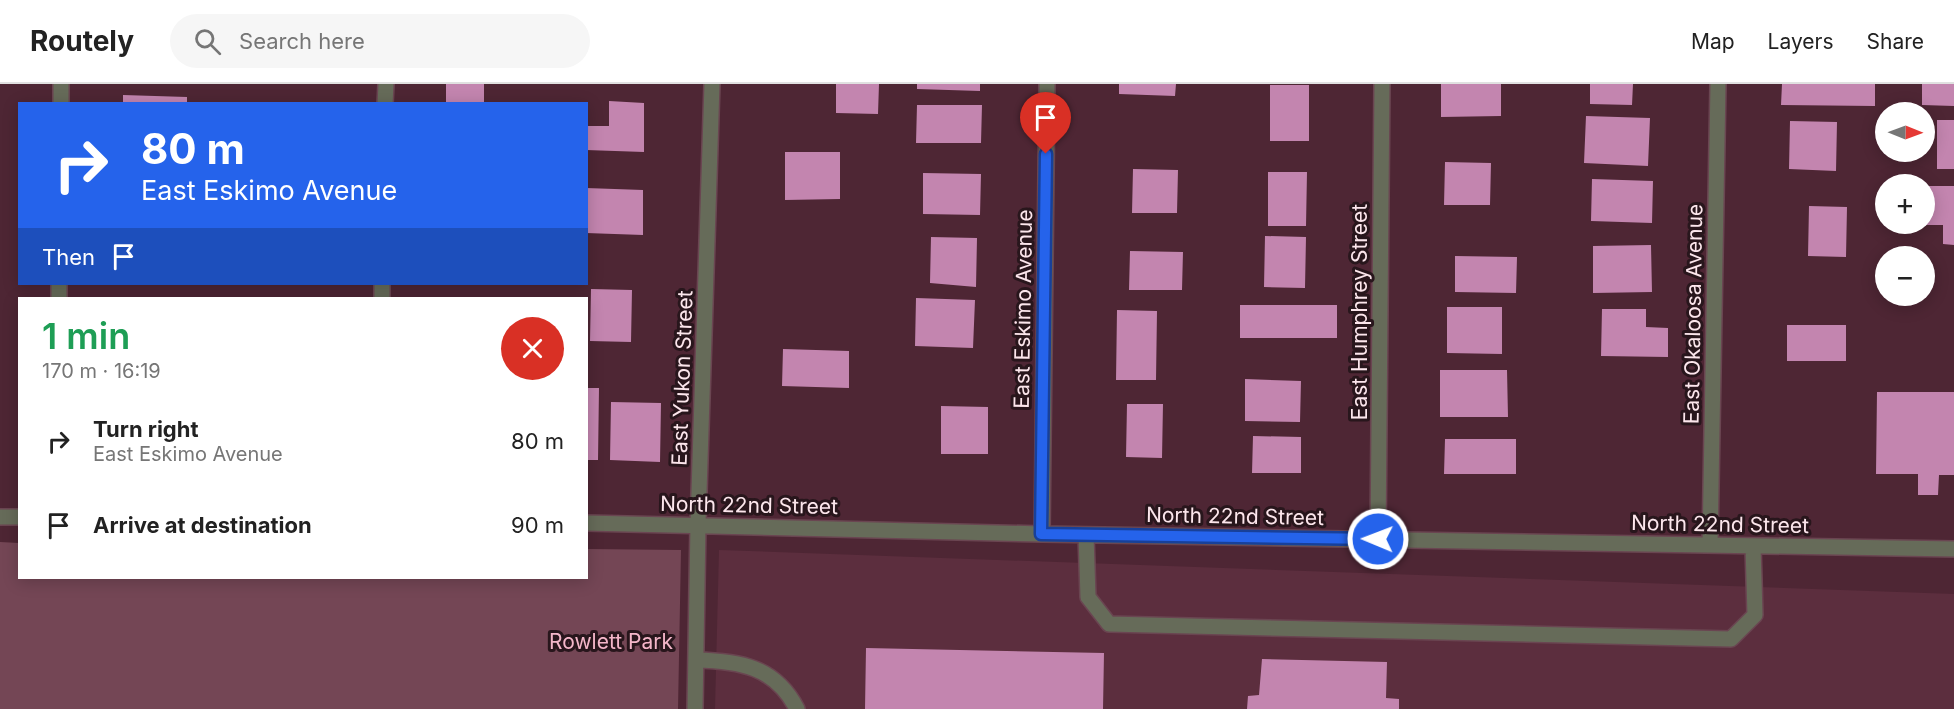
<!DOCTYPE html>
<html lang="en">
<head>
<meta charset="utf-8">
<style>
	body { margin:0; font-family:Inter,sans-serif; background:#f6f6f6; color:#222; height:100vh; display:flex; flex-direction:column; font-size:22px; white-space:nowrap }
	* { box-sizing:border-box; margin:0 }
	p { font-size:20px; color:#767676 }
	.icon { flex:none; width:33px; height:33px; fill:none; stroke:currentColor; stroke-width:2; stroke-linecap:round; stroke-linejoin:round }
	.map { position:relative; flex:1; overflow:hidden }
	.drawer { position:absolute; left:18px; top:213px; width:570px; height:282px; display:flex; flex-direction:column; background:#fff; border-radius:0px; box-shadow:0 3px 15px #0003 }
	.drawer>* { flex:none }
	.guide { position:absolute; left:18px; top:18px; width:570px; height:183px; border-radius:0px; box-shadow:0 3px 15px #0003; background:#2563eb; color:#fff; overflow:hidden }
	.needle { width:39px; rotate:91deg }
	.tools { position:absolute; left:1875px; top:18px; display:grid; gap:12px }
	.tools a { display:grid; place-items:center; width:60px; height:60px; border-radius:50%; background:#fff; box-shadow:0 3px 15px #0003; font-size:30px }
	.pin { position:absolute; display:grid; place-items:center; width:51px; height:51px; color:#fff; margin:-62px -26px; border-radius:50% 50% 50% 0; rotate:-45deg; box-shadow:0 0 6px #0007 }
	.pin .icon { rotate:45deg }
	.me { position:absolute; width:66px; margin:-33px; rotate:271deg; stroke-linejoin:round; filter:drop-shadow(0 0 4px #0008) }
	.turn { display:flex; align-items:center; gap:21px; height:126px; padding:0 24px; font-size:27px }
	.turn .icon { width:78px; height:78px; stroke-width:2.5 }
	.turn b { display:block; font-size:42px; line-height:51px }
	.then { display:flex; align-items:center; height:57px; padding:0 24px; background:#0003; gap:12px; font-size:22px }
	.round { display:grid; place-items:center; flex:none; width:63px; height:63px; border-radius:32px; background:#f6f6f6 }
	.overview { display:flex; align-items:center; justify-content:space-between; height:102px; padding:0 24px }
	h1 { font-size:36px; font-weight:600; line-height:45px; color:#1e9e55 }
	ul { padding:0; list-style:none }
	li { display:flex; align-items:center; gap:18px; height:84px; padding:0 24px }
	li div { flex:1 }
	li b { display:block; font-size:22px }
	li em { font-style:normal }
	header { display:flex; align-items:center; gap:36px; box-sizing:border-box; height:84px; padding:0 30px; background:#fff; border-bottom:2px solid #e0e0e0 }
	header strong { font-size:28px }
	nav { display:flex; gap:33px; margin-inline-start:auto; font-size:21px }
	.search { width:420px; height:54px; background:#f6f6f6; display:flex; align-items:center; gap:15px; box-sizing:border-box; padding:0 21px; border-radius:33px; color:#767676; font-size:22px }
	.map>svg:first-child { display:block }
	.built { fill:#5c2e3e }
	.green { fill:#744655 }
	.building { fill:#c385af }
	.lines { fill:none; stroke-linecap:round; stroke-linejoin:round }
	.minor-casing { stroke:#6a4551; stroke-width:18 }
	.minor { stroke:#666b59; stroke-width:15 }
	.route-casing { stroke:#184099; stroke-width:15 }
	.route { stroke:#2563eb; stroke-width:10 }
	.labels { text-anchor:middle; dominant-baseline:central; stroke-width:6; stroke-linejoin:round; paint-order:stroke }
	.street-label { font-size:21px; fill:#fce6ec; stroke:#28161c }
	.park-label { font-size:21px; fill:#f4b6c9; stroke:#28161c }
</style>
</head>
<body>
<header>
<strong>Routely</strong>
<div class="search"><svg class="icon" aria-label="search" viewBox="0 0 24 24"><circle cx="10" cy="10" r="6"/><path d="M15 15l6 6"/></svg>Search here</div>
<nav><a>Map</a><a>Layers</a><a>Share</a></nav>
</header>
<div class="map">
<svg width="1954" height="625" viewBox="0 0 1954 625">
	<rect width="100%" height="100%" fill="#4e2634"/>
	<!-- built -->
	<path class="built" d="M719 466 1954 510V625H715Z"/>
	<!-- green -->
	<path class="green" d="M0 458 19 459 20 494H586L587 465 681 466 678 625H0Z"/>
	<!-- building -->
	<path class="building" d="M446 0H484V20H446Z
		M836 0H879L878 30 836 29Z
		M917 0H980V7L917 5Z
		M1119 0H1176L1175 12 1119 10Z
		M1441 0H1501V32L1441 33Z
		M1590 0H1633L1632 21 1590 20Z
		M1782 0H1875V22L1781 21Z
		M1922 0H1954V22L1922 21Z
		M1270 1H1309V57H1270Z
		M123 11 187 13V20H123Z
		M609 17 644 19V68L586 66V42H609Z
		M917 21H982L981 59H916Z
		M1586 32 1650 34 1648 82 1584 79Z
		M1937 36H1954V85H1937Z
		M1790 37 1837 38 1836 87 1789 85Z
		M785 68H840V115L785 116Z
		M1445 78 1491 79 1490 121H1444Z
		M1133 85 1178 86 1177 129H1132Z
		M1268 88H1307L1306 142H1268Z
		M923 89 981 90 980 131 923 130Z
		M1592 95 1653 97 1652 139 1591 137Z
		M1924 102H1954V161L1943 160V141H1924Z
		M586 104 643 106V151L586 149Z
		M1809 122 1847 123 1846 173 1808 172Z
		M1265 152 1306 153 1305 204 1264 203Z
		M931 153 977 154 976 203 930 199Z
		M1651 161 1652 208 1593 209V162Z
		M1130 167 1183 168 1182 206H1129Z
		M1455 172 1517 173 1516 209 1455 208Z
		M591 205 632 206 631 258 590 257Z
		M916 214 975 216 973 264 915 262Z
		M1240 221H1337V254H1240Z
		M1447 223H1502V270L1447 269Z
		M1602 225H1646V243L1668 244V273L1601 272Z
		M1117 226 1157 227 1156 296H1116Z
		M1787 241H1846V277H1787Z
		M783 265 849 267V304L782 302Z
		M1440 286H1507L1508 333H1440Z
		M1245 295 1301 297 1300 338 1245 337Z
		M586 304H599L598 376H586Z
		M1877 308H1954V391H1939L1938 411H1918V390H1876Z
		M611 318 661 319 660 378 610 376Z
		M1127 320H1163L1162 374 1126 373Z
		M941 322 988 323V370H941Z
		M1253 352 1301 353V389H1252Z
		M1445 355H1516V390H1444Z
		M866 564 1104 569 1103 625H865Z
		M1262 575 1387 578 1386 614 1399 615V625H1247L1248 612 1259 611Z"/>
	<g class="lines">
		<!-- minor casing -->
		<g class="minor-casing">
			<path id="minor" d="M61 20V0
				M385 20 386 0
				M59 214V200
				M382 214V200
				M0 433H20
				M586 439 1042 450 1954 465
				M1042 450 1047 0
				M1086 451 1088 513 1109 540 1731 555 1755 531 1753 462
				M1378 455 1382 0
				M1710 461 1718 0
				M696 576C739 577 775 582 797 625
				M695 625 698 440 712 0"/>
		</g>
		<!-- minor -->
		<use href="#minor" class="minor"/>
	</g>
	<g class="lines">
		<!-- route casing -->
		<g class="route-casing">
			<path id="route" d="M1046 70 1041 450 1378 455"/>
		</g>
		<!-- route -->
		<use href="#route" class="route"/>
	</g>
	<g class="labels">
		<!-- street labels -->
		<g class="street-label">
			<text transform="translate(1023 225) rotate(-89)">East Eskimo Avenue</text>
			<text transform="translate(1359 228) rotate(-90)">East Humphrey Street</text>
			<text transform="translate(1693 230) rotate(-89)">East Okaloosa Avenue</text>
			<text transform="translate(682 294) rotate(-88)">East Yukon Street</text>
			<text transform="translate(749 421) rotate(1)">North 22nd Street</text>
			<text transform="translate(1235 432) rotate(1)">North 22nd Street</text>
			<text transform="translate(1720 440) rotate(1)">North 22nd Street</text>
		</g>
		<!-- park labels -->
		<g class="park-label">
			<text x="611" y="557">Rowlett Park</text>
		</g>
	</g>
</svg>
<div class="tools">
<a><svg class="needle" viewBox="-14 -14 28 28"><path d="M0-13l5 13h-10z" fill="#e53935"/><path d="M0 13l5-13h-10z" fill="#767676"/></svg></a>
<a>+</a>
<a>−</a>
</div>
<div class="pin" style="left:1046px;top:70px;background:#d93025"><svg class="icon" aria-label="arrive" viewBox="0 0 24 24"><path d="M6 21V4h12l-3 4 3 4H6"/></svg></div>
<svg class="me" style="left:1378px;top:455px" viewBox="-20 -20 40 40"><circle r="17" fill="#2563eb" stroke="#fff" stroke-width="3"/><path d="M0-11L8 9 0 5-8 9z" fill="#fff"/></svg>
<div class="guide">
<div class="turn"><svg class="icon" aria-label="right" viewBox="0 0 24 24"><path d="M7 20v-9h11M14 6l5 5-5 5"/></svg><div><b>80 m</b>East Eskimo Avenue</div></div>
<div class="then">Then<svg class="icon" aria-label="arrive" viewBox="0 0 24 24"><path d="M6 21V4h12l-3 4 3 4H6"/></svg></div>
</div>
<section class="drawer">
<div class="overview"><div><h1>1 min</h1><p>170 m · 16:19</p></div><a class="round" style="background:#d93025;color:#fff"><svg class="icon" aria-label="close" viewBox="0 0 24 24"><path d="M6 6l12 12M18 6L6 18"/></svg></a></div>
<ul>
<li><svg class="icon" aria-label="right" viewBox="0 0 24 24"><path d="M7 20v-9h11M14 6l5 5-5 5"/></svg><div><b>Turn right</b><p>East Eskimo Avenue</p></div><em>80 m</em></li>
<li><svg class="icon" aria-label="arrive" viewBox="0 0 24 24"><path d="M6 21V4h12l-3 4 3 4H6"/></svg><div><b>Arrive at destination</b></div><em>90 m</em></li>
</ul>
</section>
</div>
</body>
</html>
